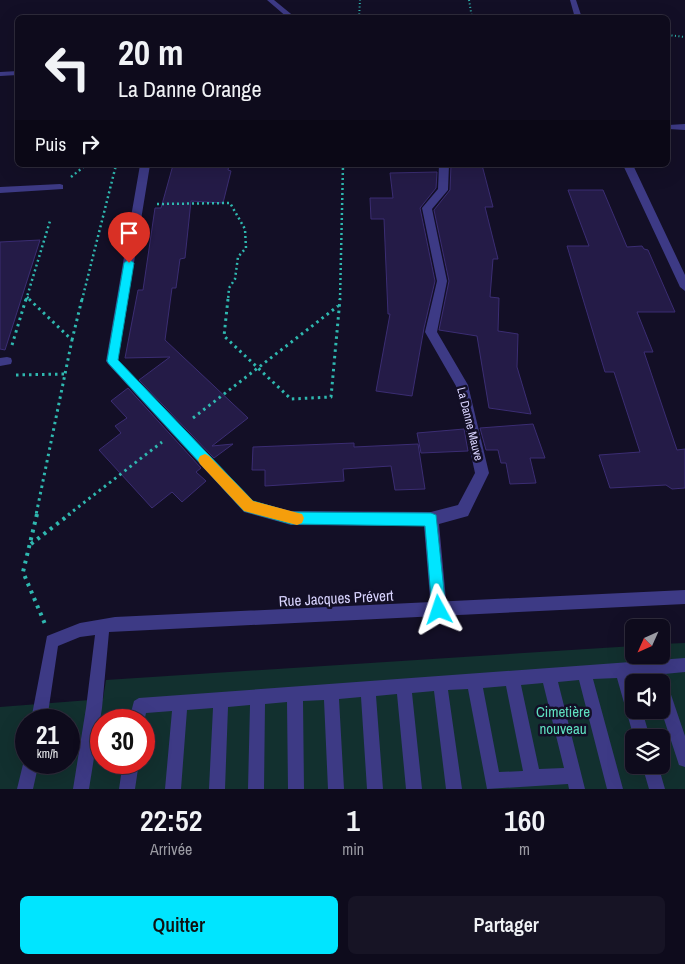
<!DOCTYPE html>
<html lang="fr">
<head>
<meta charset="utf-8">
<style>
	body { margin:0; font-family:"Archivo Narrow",sans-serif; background:#171425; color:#f1f3f6; height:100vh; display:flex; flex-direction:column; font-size:19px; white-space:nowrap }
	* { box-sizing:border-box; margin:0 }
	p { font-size:16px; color:#9b9ba3 }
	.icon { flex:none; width:28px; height:28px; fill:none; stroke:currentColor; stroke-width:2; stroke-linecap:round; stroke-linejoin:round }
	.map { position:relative; height:789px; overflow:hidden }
	.sheet { display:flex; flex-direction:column; background:#0e0b1c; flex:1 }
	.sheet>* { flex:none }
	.banner { position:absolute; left:15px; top:15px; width:655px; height:152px; border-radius:8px; box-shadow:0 5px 20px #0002,0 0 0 1px #2e2b3b; background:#0e0b1c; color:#f1f3f6; overflow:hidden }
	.needle { width:32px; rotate:225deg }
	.fabs { position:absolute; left:625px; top:619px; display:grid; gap:10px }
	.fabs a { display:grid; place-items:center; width:45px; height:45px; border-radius:8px; background:#0e0b1c; box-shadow:0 5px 20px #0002,0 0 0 1px #2e2b3b; font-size:25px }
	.speed { position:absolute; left:15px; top:709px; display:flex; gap:10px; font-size:25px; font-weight:700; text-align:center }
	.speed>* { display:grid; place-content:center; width:65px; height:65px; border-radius:50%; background:#0e0b1c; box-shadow:0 5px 20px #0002,0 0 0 1px #2e2b3b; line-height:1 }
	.speed small { font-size:12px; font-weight:400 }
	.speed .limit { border:8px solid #d22; background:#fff; color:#111 }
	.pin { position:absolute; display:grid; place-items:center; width:42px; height:42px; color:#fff; margin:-51px -21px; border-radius:50% 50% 50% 0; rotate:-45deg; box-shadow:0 0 5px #0007 }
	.pin .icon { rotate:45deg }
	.me { position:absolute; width:55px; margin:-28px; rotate:355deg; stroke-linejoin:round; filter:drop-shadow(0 0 4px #0008) }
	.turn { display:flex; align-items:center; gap:18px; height:105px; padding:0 20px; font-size:22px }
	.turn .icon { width:65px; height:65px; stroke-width:2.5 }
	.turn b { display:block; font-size:35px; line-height:42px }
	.then { display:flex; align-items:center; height:48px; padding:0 20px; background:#0003; gap:10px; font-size:19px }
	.eta { display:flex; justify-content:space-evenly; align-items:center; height:85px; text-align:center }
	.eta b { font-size:30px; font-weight:600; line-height:35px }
	.primary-button { display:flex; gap:10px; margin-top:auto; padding:10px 20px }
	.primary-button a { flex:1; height:58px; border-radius:8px; background:#00e5ff; color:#111; font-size:20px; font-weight:600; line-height:58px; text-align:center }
	.primary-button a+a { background:#171425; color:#f1f3f6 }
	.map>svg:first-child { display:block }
	.green { fill:#12302f; fill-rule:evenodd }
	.building { fill:#241b47; stroke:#3b2d73 }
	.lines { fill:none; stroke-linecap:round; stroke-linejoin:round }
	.path-far3 { stroke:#2fb8b0; stroke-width:2; stroke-dasharray:1 2.5; stroke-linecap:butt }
	.path-far2 { stroke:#2fb8b0; stroke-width:2.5; stroke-dasharray:2 3; stroke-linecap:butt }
	.path-far1 { stroke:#2fb8b0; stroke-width:3; stroke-dasharray:2.5 4; stroke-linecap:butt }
	.path { stroke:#2fb8b0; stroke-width:4; stroke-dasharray:3 5; stroke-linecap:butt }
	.service { fill:#3d3a85; fill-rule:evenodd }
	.minor { fill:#3d3a85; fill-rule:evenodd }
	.route { fill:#00e5ff; stroke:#0095a6 }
	.slow { fill:#f59e0b }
	.labels { text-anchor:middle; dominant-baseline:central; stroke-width:5; stroke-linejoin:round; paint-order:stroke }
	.street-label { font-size:12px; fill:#d9d4ff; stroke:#130f26 }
	.near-street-label { font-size:15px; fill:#d9d4ff; stroke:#130f26 }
	.near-park-label { font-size:15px; fill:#5fe0c0; stroke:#130f26 }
</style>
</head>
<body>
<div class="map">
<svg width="685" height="789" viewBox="0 0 685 789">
	<rect width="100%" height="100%" fill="#130f26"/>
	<!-- green -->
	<path class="green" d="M685 643V789H0V707L103 699 106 680 634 646V655H661V644ZM634 682H661V710H634ZM26 720H69V762H26ZM101 720H144V762H101ZM634 738H661V765H634Z"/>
	<!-- building -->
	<path class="building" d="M173 165H229L228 170 231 171 223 203 191 201 185 258 180 259 176 288H172L165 340 248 418 212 446 233 444 214 458 139 380 170 357 125 358 138 290H143L155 208H161Z
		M451 165H482L493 207H485L498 259H493L490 297 499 298 498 331 518 334 517 367 531 414 489 408 477 336 439 330 449 281 434 210 450 190Z
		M437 172 436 188 420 208 435 281 424 328 412 396 376 391 390 314H388L384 219H371L370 198H393L390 173Z
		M568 190H603L627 247 642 246 644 249 648 250 675 312H637L653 352H644L677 450 685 449V488L672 489 666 485 610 488 599 455 640 452 614 372H605L567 246H589Z
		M40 240 5 350 0 349V242Z
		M128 388 201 468 196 472 206 481 182 502 172 492 152 508 99 450 121 433 115 426 127 418 111 401Z
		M533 424 545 458H530L536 483 510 484 506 463H501L498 450H486L480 428Z
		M464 429 468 451 421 453 417 433Z
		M354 443V447L418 444 425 489 395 490 391 466 343 469 344 481 265 486V470H252L253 447Z"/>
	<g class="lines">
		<!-- path-far3 -->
		<path class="path-far3" d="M469 0 472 18
			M359 18 360 0
			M668 35 685 37"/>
		<!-- path-far2 -->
		<path class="path-far2" d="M71 177 86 165
			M157 204 230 203 245 229 246 248 238 257 235 279 229 288 228 300
			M27 297 31 300
			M26 300 50 221
			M82 300 116 165
			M340 300 343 165"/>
		<!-- path-far1 -->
		<path class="path-far1" d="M29 299 72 340 36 515
			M228 299 224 336 291 399 331 397 340 299
			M72 340 82 299
			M12 345 26 299
			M16 375 65 374
			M193 418 338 306
			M68 515 162 442"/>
		<!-- path -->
		<path class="path" d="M37 514 23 572 45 624
			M31 544 70 514"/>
		<!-- service -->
		<path class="service" d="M18 71V75L0 76V72Z
			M60 184 63 185V189L0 193V187Z
			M7 357 11 358 12 361 11 364 0 366V358Z
			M685 590V604L109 632 102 708 89 789H73L86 708 95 635 80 637 58 646 47 720H31L47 636 80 623 115 617Z
			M685 658V672L664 674 685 736V767L679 765 661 710V682H652L649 675 632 676 634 683V710H642L650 738H634L617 678 593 679 623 789H607L579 680 558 682 585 789H569L568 784 487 789 468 689 448 690 462 789H446L434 691 412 693 422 789H406L397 694 376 696 383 789H367L361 697 339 699 344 789H328L324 700 303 701 304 789H288L287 702 265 704 264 789H248L250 705 228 707 225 789H209L213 708 187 710 181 789H165L172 711 146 713 144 722V720H129L134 701 139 698ZM543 683 564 768 539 769 521 685ZM506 686 523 771 499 772 483 688Z
			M25 756 26 762H39L33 789H17Z
			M123 762H139L135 789H119Z
			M642 765H658L665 789H649Z"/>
		<!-- minor -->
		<path class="minor" d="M267 0H274L296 18H288Z
			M570 0H576L582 18H575Z
			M685 124V130L668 129V125Z
			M140 165H150L118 360 253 501 291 511 431 512 458 505 475 473 456 386 425 332 437 281 422 208 438 189 439 165H449L448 190 432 209 447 281 437 332 468 385 489 473 468 516 439 524 447 610 445 616 439 618 433 616 431 610 424 526 291 525 244 512 108 364 106 361Z
			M623 165H633L685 275V291L680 287Z"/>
	</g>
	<!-- route -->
	<path class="route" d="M129 259 134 263 118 360 253 501 291 512 431 513 436 515 446 610 444 615 439 617 434 615 432 610 425 526 291 524 244 511 109 364 107 361 124 263Z"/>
	<!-- slow -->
	<path class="slow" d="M205 454 209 456 253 501 302 514 304 518 302 523 297 525 244 511 200 464 198 460 200 456Z"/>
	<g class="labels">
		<!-- street labels -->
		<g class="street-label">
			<text transform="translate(470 424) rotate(76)">La Danne Mauve</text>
		</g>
		<!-- near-street labels -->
		<g class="near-street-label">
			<text transform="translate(336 598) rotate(-3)">Rue Jacques Prévert</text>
		</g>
		<!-- near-park labels -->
		<g class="near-park-label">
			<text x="563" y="711">Cimetière<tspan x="563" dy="17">nouveau</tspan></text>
		</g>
	</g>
</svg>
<div class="fabs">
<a><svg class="needle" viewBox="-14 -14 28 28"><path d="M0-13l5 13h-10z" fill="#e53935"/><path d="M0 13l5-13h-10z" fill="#9b9ba3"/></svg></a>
<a><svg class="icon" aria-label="sound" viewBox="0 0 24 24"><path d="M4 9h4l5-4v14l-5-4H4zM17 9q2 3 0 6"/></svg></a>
<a><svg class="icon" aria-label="layers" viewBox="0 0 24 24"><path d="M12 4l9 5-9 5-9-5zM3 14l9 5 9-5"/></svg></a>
</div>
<div class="speed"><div>21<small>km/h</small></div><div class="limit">30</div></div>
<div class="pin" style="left:129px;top:263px;background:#d93025"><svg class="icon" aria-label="arrive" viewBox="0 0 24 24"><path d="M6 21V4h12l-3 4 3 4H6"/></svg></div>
<svg class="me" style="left:439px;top:610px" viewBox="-20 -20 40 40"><path d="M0-17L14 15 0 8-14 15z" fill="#00e5ff" stroke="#fff" stroke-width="4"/></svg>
<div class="banner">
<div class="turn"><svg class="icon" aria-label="left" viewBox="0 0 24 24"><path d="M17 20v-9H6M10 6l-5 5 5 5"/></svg><div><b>20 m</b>La Danne Orange</div></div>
<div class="then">Puis<svg class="icon" aria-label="right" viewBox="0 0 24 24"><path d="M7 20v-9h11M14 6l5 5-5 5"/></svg></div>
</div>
</div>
<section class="sheet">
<div class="eta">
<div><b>22:52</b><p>Arrivée</p></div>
<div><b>1</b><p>min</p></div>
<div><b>160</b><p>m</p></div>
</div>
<div class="primary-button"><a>Quitter</a><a>Partager</a></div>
</section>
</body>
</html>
